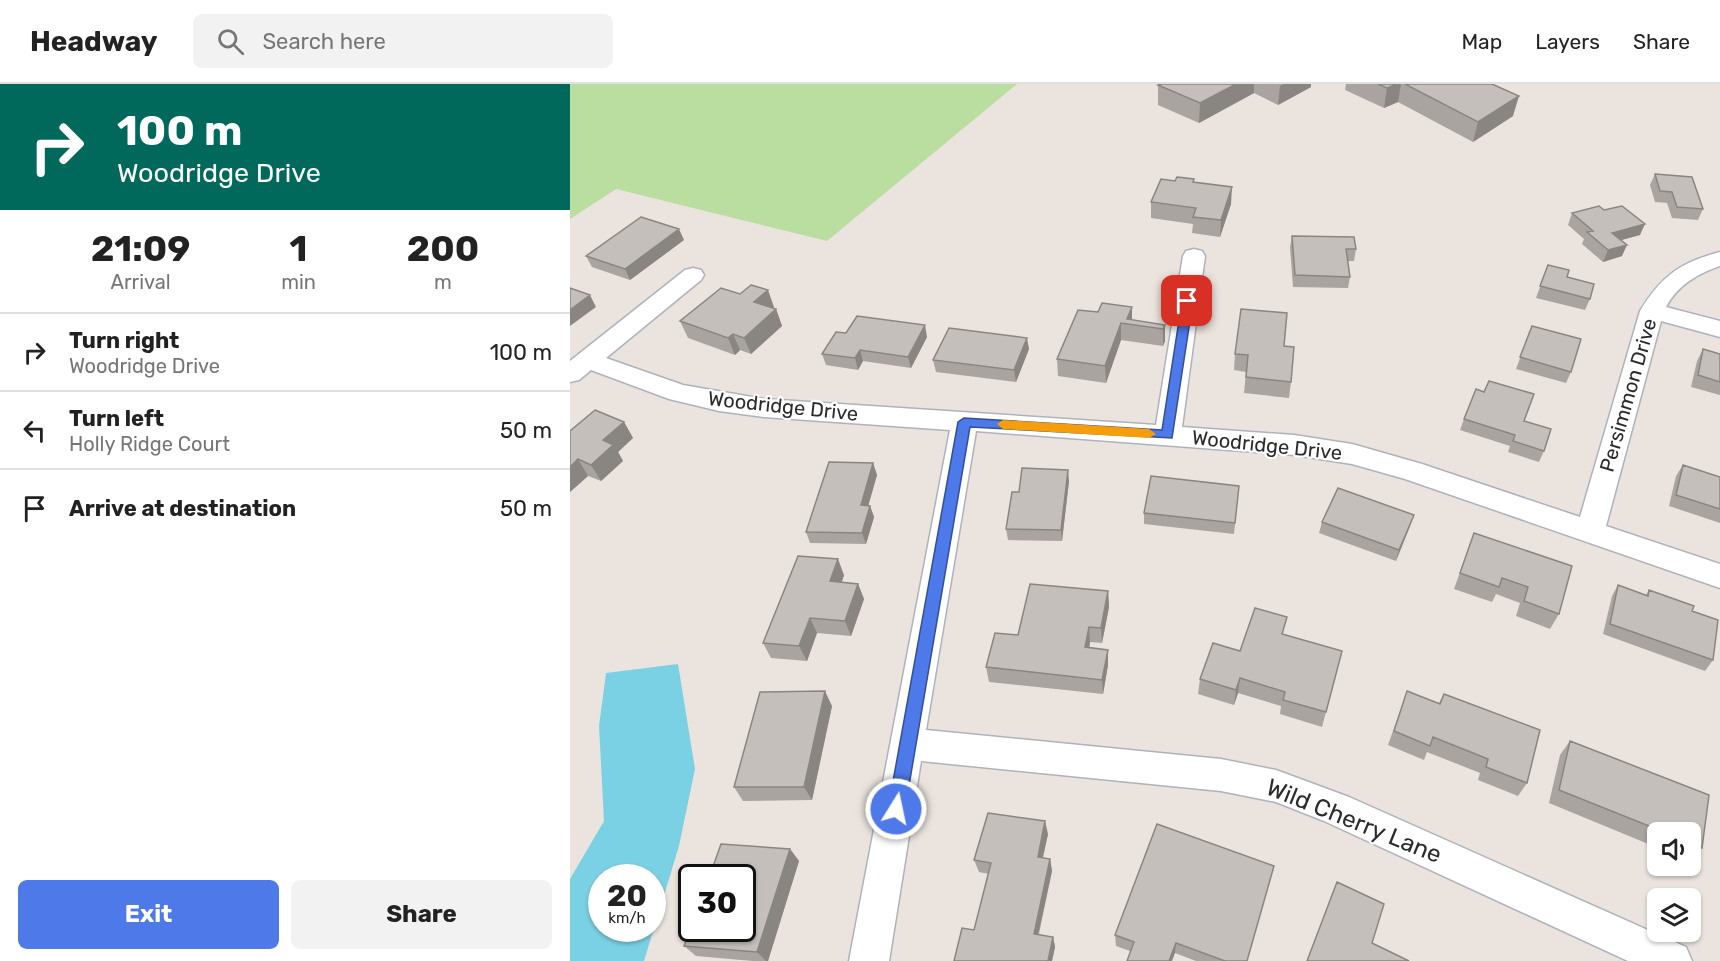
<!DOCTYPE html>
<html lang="en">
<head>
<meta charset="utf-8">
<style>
	body { margin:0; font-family:Rubik,sans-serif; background:#f2f2f2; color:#222; height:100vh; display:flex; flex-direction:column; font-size:22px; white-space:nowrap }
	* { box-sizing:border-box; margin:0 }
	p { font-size:20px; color:#767676 }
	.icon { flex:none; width:33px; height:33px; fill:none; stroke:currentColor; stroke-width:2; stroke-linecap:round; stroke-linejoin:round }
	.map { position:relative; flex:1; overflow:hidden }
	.sheet { display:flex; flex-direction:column; background:#fff; width:570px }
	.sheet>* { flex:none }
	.hud { background:#00695c; color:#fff; overflow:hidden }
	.tools { position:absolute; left:1077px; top:738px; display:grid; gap:12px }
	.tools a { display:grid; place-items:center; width:54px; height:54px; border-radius:9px; background:#fff; box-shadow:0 2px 4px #0004; font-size:30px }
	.speed { position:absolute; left:18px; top:780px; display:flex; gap:12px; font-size:30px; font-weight:700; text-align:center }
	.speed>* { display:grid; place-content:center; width:78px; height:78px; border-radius:50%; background:#fff; box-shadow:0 2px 4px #0004; line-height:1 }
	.speed small { font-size:15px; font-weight:400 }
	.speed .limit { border:3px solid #111; border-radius:9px; background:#fff; color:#111 }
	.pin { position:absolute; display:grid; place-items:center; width:51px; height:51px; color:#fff; margin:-26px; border-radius:12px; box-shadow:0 3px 9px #0006 }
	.me { position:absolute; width:66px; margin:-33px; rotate:10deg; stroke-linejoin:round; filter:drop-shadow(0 0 4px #0008) }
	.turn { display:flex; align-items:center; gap:21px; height:126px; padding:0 18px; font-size:27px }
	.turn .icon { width:78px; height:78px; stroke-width:2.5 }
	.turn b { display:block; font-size:42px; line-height:51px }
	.eta { display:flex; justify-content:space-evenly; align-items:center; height:102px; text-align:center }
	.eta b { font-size:36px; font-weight:700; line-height:42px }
	.primary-button { display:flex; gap:12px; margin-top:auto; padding:12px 18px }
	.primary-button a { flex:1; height:69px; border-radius:9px; background:#4d79e9; color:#fff; font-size:24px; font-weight:700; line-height:69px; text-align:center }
	.primary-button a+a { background:#f2f2f2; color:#222 }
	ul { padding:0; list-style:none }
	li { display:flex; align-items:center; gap:18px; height:78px; padding:0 18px; border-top:2px solid #e0e0e0 }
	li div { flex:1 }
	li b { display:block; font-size:22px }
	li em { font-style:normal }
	header { display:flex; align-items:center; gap:36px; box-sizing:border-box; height:84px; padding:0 30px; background:#fff; border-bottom:2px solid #e0e0e0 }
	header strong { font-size:28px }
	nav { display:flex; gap:33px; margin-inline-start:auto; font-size:21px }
	.search { width:420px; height:54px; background:#f2f2f2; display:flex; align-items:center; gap:15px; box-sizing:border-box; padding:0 21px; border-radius:9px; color:#767676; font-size:22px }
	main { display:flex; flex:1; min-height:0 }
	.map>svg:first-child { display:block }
	.green { fill:#badda0 }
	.water { fill:#7bd1e4; fill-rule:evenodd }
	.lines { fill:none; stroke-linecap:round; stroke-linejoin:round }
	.minor-casing { stroke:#afb2ba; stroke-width:3 }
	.minor { fill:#fff; fill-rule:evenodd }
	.wall { fill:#a9a4a0 }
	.shaded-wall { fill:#898682 }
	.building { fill:#c4bfba; stroke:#898682; stroke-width:1.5 }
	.route { fill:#4d79e9; stroke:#324f97; stroke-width:1.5 }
	.slow { fill:#f59e0b }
	.labels { text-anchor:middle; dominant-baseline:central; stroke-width:4.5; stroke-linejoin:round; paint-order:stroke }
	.street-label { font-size:20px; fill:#2b2b2b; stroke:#fff }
	.near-street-label { font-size:24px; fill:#2b2b2b; stroke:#fff }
</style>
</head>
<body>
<header>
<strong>Headway</strong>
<div class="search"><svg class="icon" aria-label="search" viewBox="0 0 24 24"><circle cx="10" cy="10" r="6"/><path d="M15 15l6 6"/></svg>Search here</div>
<nav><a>Map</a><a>Layers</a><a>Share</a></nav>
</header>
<main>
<section class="sheet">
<div class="hud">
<div class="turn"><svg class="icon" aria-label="right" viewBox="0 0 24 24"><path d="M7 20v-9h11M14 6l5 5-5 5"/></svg><div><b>100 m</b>Woodridge Drive</div></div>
</div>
<div class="eta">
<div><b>21:09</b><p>Arrival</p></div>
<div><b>1</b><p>min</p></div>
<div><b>200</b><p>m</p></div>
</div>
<ul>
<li><svg class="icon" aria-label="right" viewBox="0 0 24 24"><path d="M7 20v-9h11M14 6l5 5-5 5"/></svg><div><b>Turn right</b><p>Woodridge Drive</p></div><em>100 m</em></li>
<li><svg class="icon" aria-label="left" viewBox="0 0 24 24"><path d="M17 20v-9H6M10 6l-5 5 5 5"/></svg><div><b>Turn left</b><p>Holly Ridge Court</p></div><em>50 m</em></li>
<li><svg class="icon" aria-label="arrive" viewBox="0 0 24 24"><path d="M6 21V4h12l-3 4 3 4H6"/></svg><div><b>Arrive at destination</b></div><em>50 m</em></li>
</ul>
<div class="primary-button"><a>Exit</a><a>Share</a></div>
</section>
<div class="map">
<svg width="1150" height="877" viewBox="0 0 1150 877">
	<rect width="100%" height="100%" fill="#ebe4de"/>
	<!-- green -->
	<path class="green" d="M0 0H447L257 157 46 105 0 135Z"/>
	<!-- water -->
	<path class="water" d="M108 580 125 685 109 762 74 877H0V795L34 737 29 642 36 589ZM32 794H82V844H32Z"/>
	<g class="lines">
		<!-- minor casing -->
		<g class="minor-casing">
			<path id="minor" d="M624 165 632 167 635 172 612 343 724 351 782 360 852 380 1010 433 1070 227C1091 192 1111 178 1150 168V182C1127 190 1108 201 1096 223L1150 237V253L1091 237 1036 442 1150 480V504L835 395 782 380 724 371 406 347 356 646 651 675 706 686 779 713 1116 863 1122 877H1058L754 737 706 718 651 707 351 677 319 877H279L380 346 194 333 149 327 99 315 21 286 9 296 0 298V277L115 186 123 184 131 186 134 191 131 196 36 274 113 301 194 315 586 341 613 172 616 167Z"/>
		</g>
		<!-- minor -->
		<use href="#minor" class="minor"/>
	</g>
	<!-- wall -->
	<path class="wall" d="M591 0H741V3L708 21 684 9 629 39 588 21V1Z
		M776 0H922L943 32 903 58 828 18 814 24 775 6Z
		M1085 90 1133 125 1128 136 1102 134 1097 119 1085 118 1080 101Z
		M605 97 624 98 661 120 650 153 622 149 623 140 581 134V118Z
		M1034 126 1070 151 1051 156 1052 172 1033 178 1012 160 1014 155 998 141 1002 129Z
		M722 152 786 165 784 177H778L780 193 778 204 723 203 720 163Z
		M114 156 60 196 22 183 16 172Z
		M978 181 1020 215 1015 226 966 214Z
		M204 223 202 224 206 225 212 242 181 270 170 266 165 271 118 254 110 237Z
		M562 223V236L595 241V257L593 262 551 256 536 299 488 292 487 275 528 228Z
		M962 242 1001 288 996 299 946 285Z
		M276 249 357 253 341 284 293 277 288 286 256 281 252 270Z
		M714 262 721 298 719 314 674 309 676 288 664 286 665 270Z
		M459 265 446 298 366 288 363 276Z
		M1133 265 1150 270V311L1121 303 1127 277Z
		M894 335 954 337 974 367 969 378 938 368 940 362 890 346Z
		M54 338 63 354 48 368 53 377 31 397 18 392 0 408V347Z
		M303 379 307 391 298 422H300L304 433 296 460 240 459 236 448Z
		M1113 381 1150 393V439L1099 422 1106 392Z
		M499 397 492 457 438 456 436 445 449 408Z
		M669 402 664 450 574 440V429Z
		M752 438 840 442 826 477 749 449Z
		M904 449 989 530 980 545 946 532 950 519 926 510 922 518 884 505Z
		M274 491 272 498 288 500 294 515 281 552 247 549 237 577 201 574 193 559Z
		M1048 501 1076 511 1079 506 1122 527 1143 576 1135 587 1033 550 1042 512Z
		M538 507 539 523 532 559 520 558 519 564 538 581 533 610 419 598 416 583 448 551Z
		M714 550 772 567 752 643 710 630 711 622 668 609 664 621 628 610 630 595 670 567Z
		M837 607 869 619 874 610 957 699 948 712 908 696 910 689 857 668 854 676 818 661Z
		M262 622 242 716 173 717 164 703Z
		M1000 657 1139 711 1132 764 1120 774V748H1088V764L979 719 990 671Z
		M587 740 677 877H626L605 869 560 867 546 862 545 851Z
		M478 750 473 774 480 775 482 787 469 850 483 853 485 863 482 877H384L404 846 419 790 409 788 404 776Z
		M220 765 229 777 198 877H183L126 872 114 862Z"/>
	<!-- shaded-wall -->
	<path class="shaded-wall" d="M666 0H684V9L629 39 630 19Z
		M713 0H741V3L708 21 710 2Z
		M827 0H831L828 18 814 24 817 4Z
		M949 12 943 32 903 58 908 38Z
		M662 103 661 120 650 153 651 136Z
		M1075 140 1070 151 1037 160 1042 149Z
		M109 145 114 156 60 196 55 185Z
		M1057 161 1052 172 1033 178 1038 166Z
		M198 206 204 223 191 235 184 218Z
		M20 211 26 223 0 242V226Z
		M562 223V241L557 235Z
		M206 225 212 242 181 270 174 254Z
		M551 239V256L536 299 535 282Z
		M355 241 357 253 341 284 338 273Z
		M595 241V257L593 262V245Z
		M163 250 170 266 165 271 158 254Z
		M457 254 459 265 446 298 444 286Z
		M290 266 293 277 288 286 285 274Z
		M54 338 63 354 48 368 53 377 31 397 21 381 33 356Z
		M8 375 18 392 0 408V383Z
		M303 379 307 391 295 433 291 421Z
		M498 386 499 397 492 457 491 446Z
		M300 422 304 433 296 460 292 449Z
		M844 431 840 442 826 477 829 466Z
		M268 475 274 491 266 513 260 497Z
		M288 500 294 515 281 552 275 537Z
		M538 507 539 523 532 559 531 544Z
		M240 534 247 549 237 577 229 562Z
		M519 543 520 558 517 578 515 563Z
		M538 566V581L533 610 532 596Z
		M670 594 668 609 664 621 666 606Z
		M255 607 262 622 242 716 234 703Z
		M475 737 478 750 470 785 468 773Z
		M220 765 229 777 198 877H196L187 868Z
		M480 775 482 787 466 860 464 850Z
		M483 853 485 863 482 877H478Z
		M606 859 605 869 602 877H599Z"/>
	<!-- building -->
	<path class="building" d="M591 0H666L630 19 588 1Z
		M808 0H827L817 4Z
		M835 0H922L949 12 908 38Z
		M1085 90 1122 93 1133 125 1107 123 1102 108 1090 107Z
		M607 93 624 95 623 98 662 103 651 136 623 133 626 124 581 118 591 95 605 97Z
		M1029 122 1034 126 1052 122 1075 140 1042 149 1057 161 1038 166 1017 148 1023 147 1002 129Z
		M71 133 109 145 55 185 16 172Z
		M722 152 784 153 786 165H776L780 193 725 191Z
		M978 181 999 186 997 193 1024 200 1020 215 970 202Z
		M181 201 198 206 184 218 206 225 174 254 163 250 158 254 110 237 151 204 170 210Z
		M0 204 20 211 0 226Z
		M532 219 562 223 557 235 595 241 593 245 551 239 535 282 487 275 508 226 528 228Z
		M671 225 717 229 714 262 724 263 721 298 676 293 678 271 665 270Z
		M287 232 355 241 338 273 290 266 285 274 252 270 266 248 276 249Z
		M962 242 1011 255 1001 288 950 273Z
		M379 244 457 254 444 286 363 276Z
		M1133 265 1150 270V298L1128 291Z
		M919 297 964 310 954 337 981 345 974 367 943 357 945 351 894 335 906 305 914 308Z
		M25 326 54 338 33 356 43 361 21 381 8 375 0 383V347Z
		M259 378 303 379 291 421 300 422 292 449 236 448Z
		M1113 381 1150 393V425L1106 411Z
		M452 384 498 386 491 446 436 445 442 408H449Z
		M581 392 669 402 665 439 574 429Z
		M768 404 844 431 829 466 752 438Z
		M904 449 1002 482 989 530 954 517 958 503 932 494 929 503 890 489Z
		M228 472 268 475 260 497 288 500 275 537 240 534 229 562 193 559Z
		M460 500 538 507 531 544 519 543 515 563 538 566 532 596 416 583 425 549 448 551Z
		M1048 501 1078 512 1079 506 1124 522 1122 527 1148 536 1143 576 1040 540Z
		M685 524 717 533 712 550 772 567 756 628 713 616 715 608 670 594 666 606 630 595 643 559 670 567Z
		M255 607 234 703H164L190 608Z
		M837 607 870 620 874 610 970 646 957 699 916 683 918 675 863 653 860 662 824 647Z
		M1000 657 1139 711 1132 764 1120 759V748H1094L989 706Z
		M418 729 475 737 468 773 480 775 464 850 483 853 478 877H384L392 844 404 846 421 779 404 776Z
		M587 740 704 782 677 877H655L606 859 599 877H557L564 858 545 851Z
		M151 760 220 765 187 868 114 862 122 842V844H172V794H139Z
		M767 798 814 820 802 859 839 877H737Z"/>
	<!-- route -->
	<path class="route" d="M617 213 623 217 602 354 400 343 335 725 332 731 326 733 320 731 318 725 388 338 394 334 592 346 612 217Z"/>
	<!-- slow -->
	<path class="slow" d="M433 336 579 345 586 350 579 354 433 345 427 340Z"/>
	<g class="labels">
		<!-- street labels -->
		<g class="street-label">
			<text transform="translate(1058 311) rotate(-74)">Persimmon Drive</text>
			<text transform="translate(213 322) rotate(6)">Woodridge Drive</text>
			<text transform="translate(697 361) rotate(6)">Woodridge Drive</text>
		</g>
		<!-- near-street labels -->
		<g class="near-street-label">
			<text transform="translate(784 737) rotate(22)">Wild Cherry Lane</text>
		</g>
	</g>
</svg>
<div class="tools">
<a><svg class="icon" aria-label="sound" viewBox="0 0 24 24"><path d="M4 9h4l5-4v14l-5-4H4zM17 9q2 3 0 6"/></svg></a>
<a><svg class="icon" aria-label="layers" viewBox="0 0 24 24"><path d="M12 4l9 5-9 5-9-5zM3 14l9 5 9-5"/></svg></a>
</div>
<div class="speed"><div>20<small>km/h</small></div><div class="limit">30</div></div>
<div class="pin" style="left:617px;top:217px;background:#d93025"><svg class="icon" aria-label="arrive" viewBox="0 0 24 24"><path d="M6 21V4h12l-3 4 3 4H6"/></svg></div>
<svg class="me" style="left:326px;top:725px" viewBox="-20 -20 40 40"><circle r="17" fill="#4d79e9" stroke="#fff" stroke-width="3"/><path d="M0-11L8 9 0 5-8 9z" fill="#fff"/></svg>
</div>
</main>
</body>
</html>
